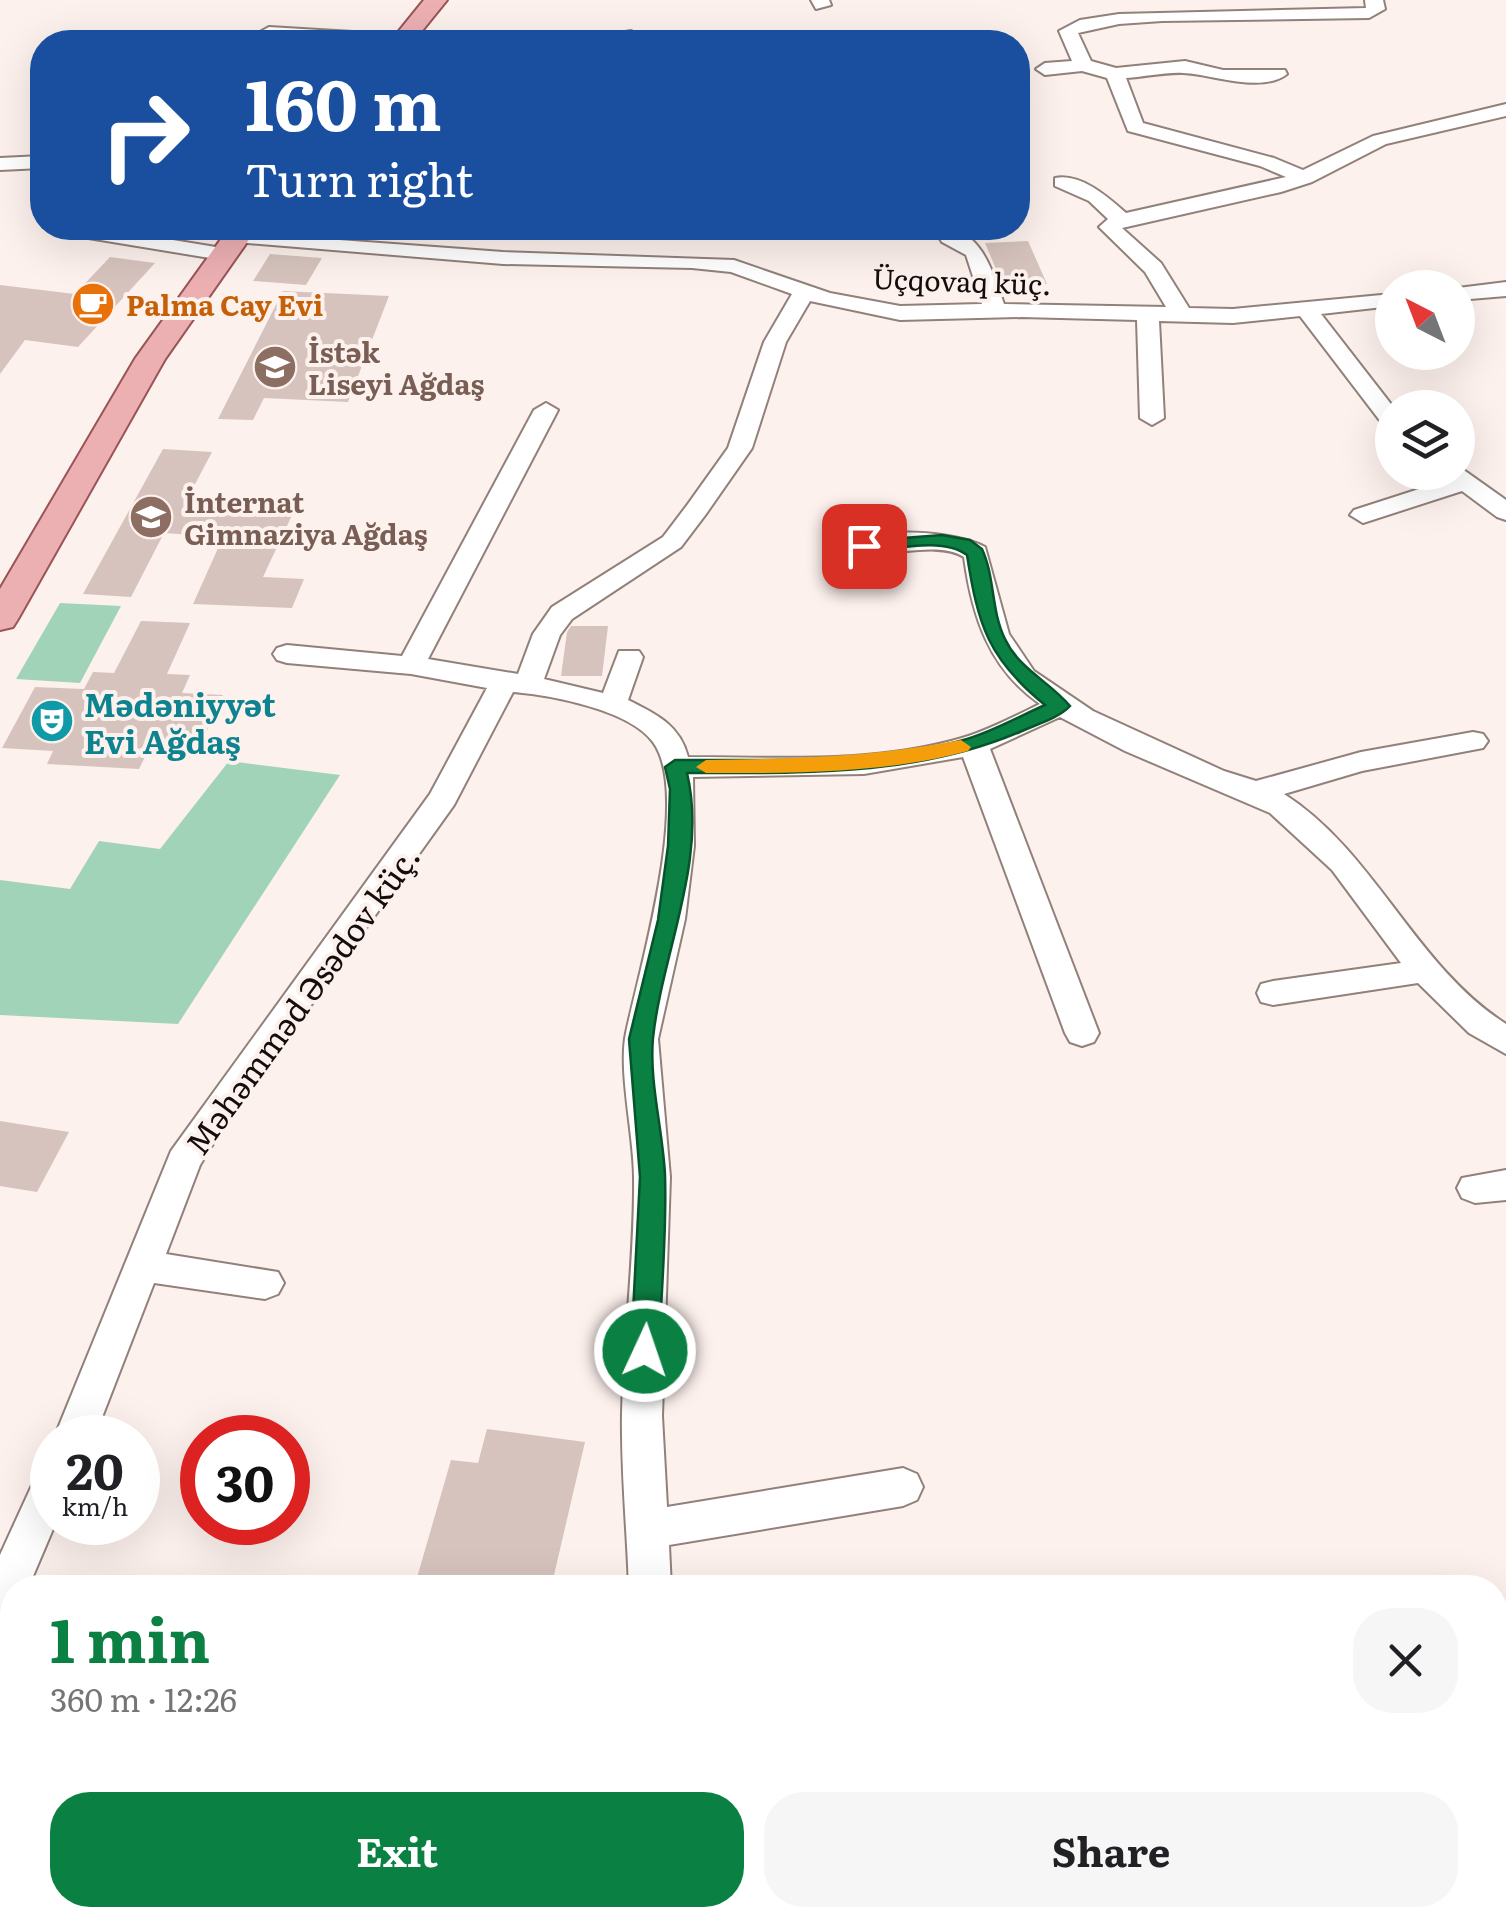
<!DOCTYPE html>
<html lang="en">
<head>
<meta charset="utf-8">
<style>
	body { margin:0; font-family:Literata,serif; background:#f6f6f6; color:#202124; height:100vh; display:flex; flex-direction:column; font-size:38px; white-space:nowrap }
	* { box-sizing:border-box; margin:0 }
	p { font-size:32px; color:#757577 }
	.icon { flex:none; width:55px; height:55px; fill:none; stroke:currentColor; stroke-width:2; stroke-linecap:round; stroke-linejoin:round }
	.map { position:relative; flex:1; overflow:hidden }
	.panel { position:absolute; left:0px; top:1575px; width:1508px; height:352px; display:flex; flex-direction:column; background:#fff; border-radius:40px 40px 0 0; box-shadow:0 10px 40px #0002 }
	.panel>* { flex:none }
	.banner { position:absolute; left:30px; top:30px; width:1000px; height:210px; border-radius:40px; box-shadow:0 10px 40px #0002; background:#1a4fa0; color:#fff; overflow:hidden }
	.needle { width:65px; rotate:318deg }
	.controls { position:absolute; left:1375px; top:270px; display:grid; gap:20px }
	.controls a { display:grid; place-items:center; width:100px; height:100px; border-radius:50%; background:#fff; box-shadow:0 10px 40px #0002; font-size:50px }
	.speed { position:absolute; left:30px; top:1415px; display:flex; gap:20px; font-size:50px; font-weight:700; text-align:center }
	.speed>* { display:grid; place-content:center; width:130px; height:130px; border-radius:50%; background:#fff; box-shadow:0 10px 40px #0002; line-height:1 }
	.speed small { font-size:25px; font-weight:400 }
	.speed .limit { border:15px solid #d22; background:#fff; color:#111 }
	.pin { position:absolute; display:grid; place-items:center; width:85px; height:85px; color:#fff; margin:-42px; border-radius:20px; box-shadow:0 5px 15px #0006 }
	.me { position:absolute; width:110px; margin:-55px; rotate:3deg; stroke-linejoin:round; filter:drop-shadow(0 0 8px #0008) }
	.turn { display:flex; align-items:center; gap:35px; height:210px; padding:0 50px; font-size:45px }
	.turn .icon { width:130px; height:130px; stroke-width:2.5 }
	.turn b { display:block; font-size:70px; line-height:85px }
	.round { display:grid; place-items:center; flex:none; width:105px; height:105px; border-radius:40px; background:#f6f6f6 }
	.headline { display:flex; align-items:center; justify-content:space-between; height:170px; padding:0 50px }
	h1 { font-size:60px; font-weight:700; line-height:75px; color:#0b8043 }
	.cta { display:flex; gap:20px; margin-top:auto; padding:20px 50px }
	.cta a { flex:1; height:115px; border-radius:40px; background:#0b8043; color:#fff; font-size:40px; font-weight:700; line-height:115px; text-align:center }
	.cta a+a { background:#f6f6f6; color:#202124 }
	.map>svg:first-child { display:block }
	.green { fill:#a1d3b9 }
	.building { fill:#d6c3bd }
	.lines { fill:none; stroke-linecap:round; stroke-linejoin:round }
	.minor-casing { stroke:#92807a; stroke-width:4 }
	.major-casing { stroke:#985457; stroke-width:4 }
	.minor { fill:#fff; fill-rule:evenodd }
	.major { fill:#ecb0b3; fill-rule:evenodd }
	.route { fill:#0b8043; stroke:#07532c; stroke-width:2.5 }
	.slow { fill:#f59e0b }
	.labels { text-anchor:middle; dominant-baseline:central; stroke-width:8; stroke-linejoin:round; paint-order:stroke }
	.far-street-label { font-size:28px; fill:#130d0b; stroke:#fdf1ed }
	.far-food-label { font-size:28px; font-weight:bold; fill:#c56008; stroke:#fdf1ed; text-anchor:start }
	.far-education-label { font-size:28px; font-weight:bold; fill:#785e54; stroke:#fdf1ed; text-anchor:start }
	.culture-label { font-size:32px; font-weight:bold; fill:#0d838f; stroke:#fdf1ed; text-anchor:start }
	.street-label { font-size:32px; fill:#130d0b; stroke:#fdf1ed }
</style>
</head>
<body>
<div class="map">
<svg width="1506" height="1927" viewBox="0 0 1506 1927">
	<rect width="100%" height="100%" fill="#fdf1ed"/>
	<!-- green -->
	<path class="green" d="M60 603 121 606 80 683 16 679Z
		M229 761 340 775 178 1024 0 1015V880L70 889 99 841 160 849Z"/>
	<!-- building -->
	<path class="building" d="M1028 241 1047 284 1003 286 985 243Z
		M270 254 322 258 306 285 253 281Z
		M110 257 155 263 78 347 25 340 0 374V285L75 294Z
		M283 291 389 296 348 402 264 398 253 420 218 419Z
		M163 449 212 452 184 505 294 511 263 577 304 579 292 608 193 604 223 537 164 533 131 597 83 594Z
		M141 621 190 623 167 674 190 675 182 693 223 695 195 758 146 755 139 769 47 764 53 751 2 748 35 687 84 689 93 672 114 673Z
		M571 626H608L602 676H561L567 632Z
		M0 1121 69 1132 37 1192 0 1186Z
		M487 1429 585 1442 551 1588H414L451 1460 478 1463Z"/>
	<g class="lines">
		<!-- minor casing -->
		<g class="minor-casing">
			<path id="minor" d="M811 0H829L831 5 816 9Z
				M1365 0H1383L1385 9 1369 18 1162 21 1119 24 1078 33 1091 61 1116 68 1185 61 1223 70H1285L1287 74C1262 94 1212 74 1183 73 1165 72 1145 77 1126 78L1143 123 1274 158 1303 170 1373 136 1506 104V116L1386 144 1312 182 1281 192 1122 228 1161 263 1189 308 1233 309 1392 294V306L1321 314 1394 408 1392 428 1384 426 1300 316 1233 323 1159 321 1164 418 1152 425 1140 418 1137 320 1022 317 900 320 810 301 786 342 752 448 706 514 681 547 572 619 560 635 544 679 603 693 619 651H639L643 657 628 700C656 714 680 725 688 757 779 757 874 764 962 738 989 730 1015 716 1040 704 989 669 972 616 964 557 932 537 869 566 851 547 872 524 959 532 985 547L1009 634 1034 671 1093 711 1224 771 1256 781 1361 752 1473 732 1483 734 1488 741 1483 748 1362 771 1284 794C1376 853 1414 965 1506 1024V1054L1469 1033 1418 983 1273 1005 1261 1002 1257 993 1261 984 1273 981 1401 963 1332 870 1270 813 1125 751 1060 717 990 749 1099 1033 1094 1042 1082 1046 1070 1042 1065 1033 963 757 864 774 693 777 694 846 685 919 658 1039 670 1177 662 1416 667 1507 903 1468 917 1474 923 1487 917 1500 903 1506 669 1545 671 1588H629C627 1530 621 1471 622 1413 624 1334 635 1255 634 1177 634 1136 618 1070 626 1033 639 970 692 795 653 742 630 710 551 695 513 692L454 805 221 1131 200 1165 166 1254 278 1272 284 1283 278 1294 265 1299 154 1283 94 1438H54L171 1151 430 794 487 688 411 674 287 663 277 660 273 654 277 648 287 645 402 656 534 410 546 403 558 410 428 659 518 674 533 634 552 607 663 537 688 504 728 448 764 342 792 294 731 272 692 268 503 264 236 242 225 236 229 232 503 252 734 260 830 293 900 306 982 304 966 255 942 242 933 228C980 225 990 265 1004 304L1166 307 1145 272 1099 227 1108 219 1089 201 1055 186V178C1081 173 1108 197 1126 213L1286 177 1260 166 1128 131 1107 78 1082 71 1045 75 1036 69 1045 63 1072 61 1059 31 1080 20 1119 14 1366 8Z
				M269 27 403 35 412 40 355 42 272 38 263 42H242Z
				M631 31 640 36 638 42H620L625 32Z
				M913 32 922 37 919 42H901L907 33Z
				M42 156V168L0 170V158Z
				M54 228H99L222 248 233 254 222 260 64 234Z
				M1506 282V296L1458 300V288Z
				M1458 466 1506 500V520L1497 517 1462 491 1363 523 1350 515 1354 510 1447 480 1441 472H1458Z
				M1506 1170V1200L1475 1203 1462 1198 1457 1188 1462 1178Z
				M52 1466V1522H56L28 1588H12V1618L0 1623V1555L38 1472Z
				M0 1791H12V1837H0Z
				M1506 1804V1850L1495 1854V1808Z
				M601 1915H701L696 1927H606Z"/>
		</g>
		<!-- major casing -->
		<g class="major-casing">
			<path id="major" d="M424 0H447L413 42H390Z
				M229 228H257L165 359 18 619 13 627 0 630V589L135 359Z"/>
		</g>
		<!-- minor -->
		<use href="#minor" class="minor"/>
		<!-- major -->
		<use href="#major" class="major"/>
	</g>
	<!-- route -->
	<path class="route" d="M942 535 970 540 982 549C995 577 991 611 1005 639 1019 669 1050 682 1070 706 1059 718 1037 724 1022 731 916 777 801 773 687 773 708 860 662 953 653 1038 649 1082 663 1131 665 1175 667 1233 661 1293 659 1351L655 1359 645 1363 635 1359 631 1351 640 1177 629 1039 658 920 668 846 670 789 665 767 675 760C771 759 874 766 967 739 994 731 1020 716 1045 705 988 659 978 625 967 555 942 536 893 550 864 552L855 546 864 541Z"/>
	<!-- slow -->
	<path class="slow" d="M961 740 971 747 968 751C882 774 794 773 706 773L696 767 706 760C793 759 875 757 961 740Z"/>
	<!-- icons -->
	<defs>
		<g id="cafe-disc" transform="scale(2.25)"><circle r="9.5" fill="#e8710a" stroke="#fdf1ed"/><path d="M-5.5-4.5H6V0H3Q3 3.5 0 3.5H-2.5Q-5.5 3.5-5.5 0ZM3-3.2v2h1.7v-2ZM-6 4.5H4V6H-6Z" fill="#fff"/></g>
		<g id="school-disc" transform="scale(2.25)"><circle r="9.5" fill="#8d6e63" stroke="#fdf1ed"/><path d="M0-5L7-2L0 1L-7-2ZM-4 1L0 2.5L4 1V4Q0 6-4 4Z" fill="#fff"/></g>
		<g id="theatre-disc" transform="scale(2.25)"><circle r="9.5" fill="#0f9aa8" stroke="#fdf1ed"/><path d="M-5-5.5Q0-4 5-5.5V0Q5 5 0 6Q-5 5-5 0ZM-3.3-2.5H-1v1.5H-3.3ZM1-2.5H3.3v1.5H1ZM-2.8 1Q0 5.5 2.8 1Z" fill="#fff"/></g>
	</defs>
	<g fill-rule="evenodd">
		<use href="#cafe-disc" x="93" y="304"/>
		<use href="#school-disc" x="275" y="367"/>
		<use href="#school-disc" x="151" y="517"/>
		<use href="#theatre-disc" x="52" y="721"/>
	</g>
	<g class="labels">
		<!-- far-street labels -->
		<g class="far-street-label">
			<text transform="translate(962 280) rotate(2)">Üçqovaq küç.</text>
		</g>
		<!-- far-food labels -->
		<g class="far-food-label">
			<text x="126" y="304">Palma Cay Evi</text>
		</g>
		<!-- far-education labels -->
		<g class="far-education-label">
			<text x="308" y="351">İstək<tspan x="308" dy="32">Liseyi Ağdaş</tspan></text>
			<text x="184" y="501">İnternat<tspan x="184" dy="32">Gimnaziya Ağdaş</tspan></text>
		</g>
		<!-- culture labels -->
		<g class="culture-label">
			<text x="84" y="703">Mədəniyyət<tspan x="84" dy="37">Evi Ağdaş</tspan></text>
		</g>
		<!-- street labels -->
		<g class="street-label">
			<text transform="translate(301 999) rotate(-54)">Məhəmməd Əsədov küç.</text>
		</g>
	</g>
</svg>
<div class="controls">
<a><svg class="needle" viewBox="-14 -14 28 28"><path d="M0-13l5 13h-10z" fill="#e53935"/><path d="M0 13l5-13h-10z" fill="#757577"/></svg></a>
<a><svg class="icon" aria-label="layers" viewBox="0 0 24 24"><path d="M12 4l9 5-9 5-9-5zM3 14l9 5 9-5"/></svg></a>
</div>
<div class="speed"><div>20<small>km/h</small></div><div class="limit">30</div></div>
<div class="pin" style="left:864px;top:546px;background:#d93025"><svg class="icon" aria-label="arrive" viewBox="0 0 24 24"><path d="M6 21V4h12l-3 4 3 4H6"/></svg></div>
<svg class="me" style="left:645px;top:1351px" viewBox="-20 -20 40 40"><circle r="17" fill="#0b8043" stroke="#fff" stroke-width="3"/><path d="M0-11L8 9 0 5-8 9z" fill="#fff"/></svg>
<div class="banner">
<div class="turn"><svg class="icon" aria-label="right" viewBox="0 0 24 24"><path d="M7 20v-9h11M14 6l5 5-5 5"/></svg><div><b>160 m</b>Turn right</div></div>
</div>
<section class="panel">
<div class="headline"><div><h1>1 min</h1><p>360 m · 12:26</p></div><a class="round"><svg class="icon" aria-label="close" viewBox="0 0 24 24"><path d="M6 6l12 12M18 6L6 18"/></svg></a></div>
<div class="cta"><a>Exit</a><a>Share</a></div>
</section>
</div>
</body>
</html>
